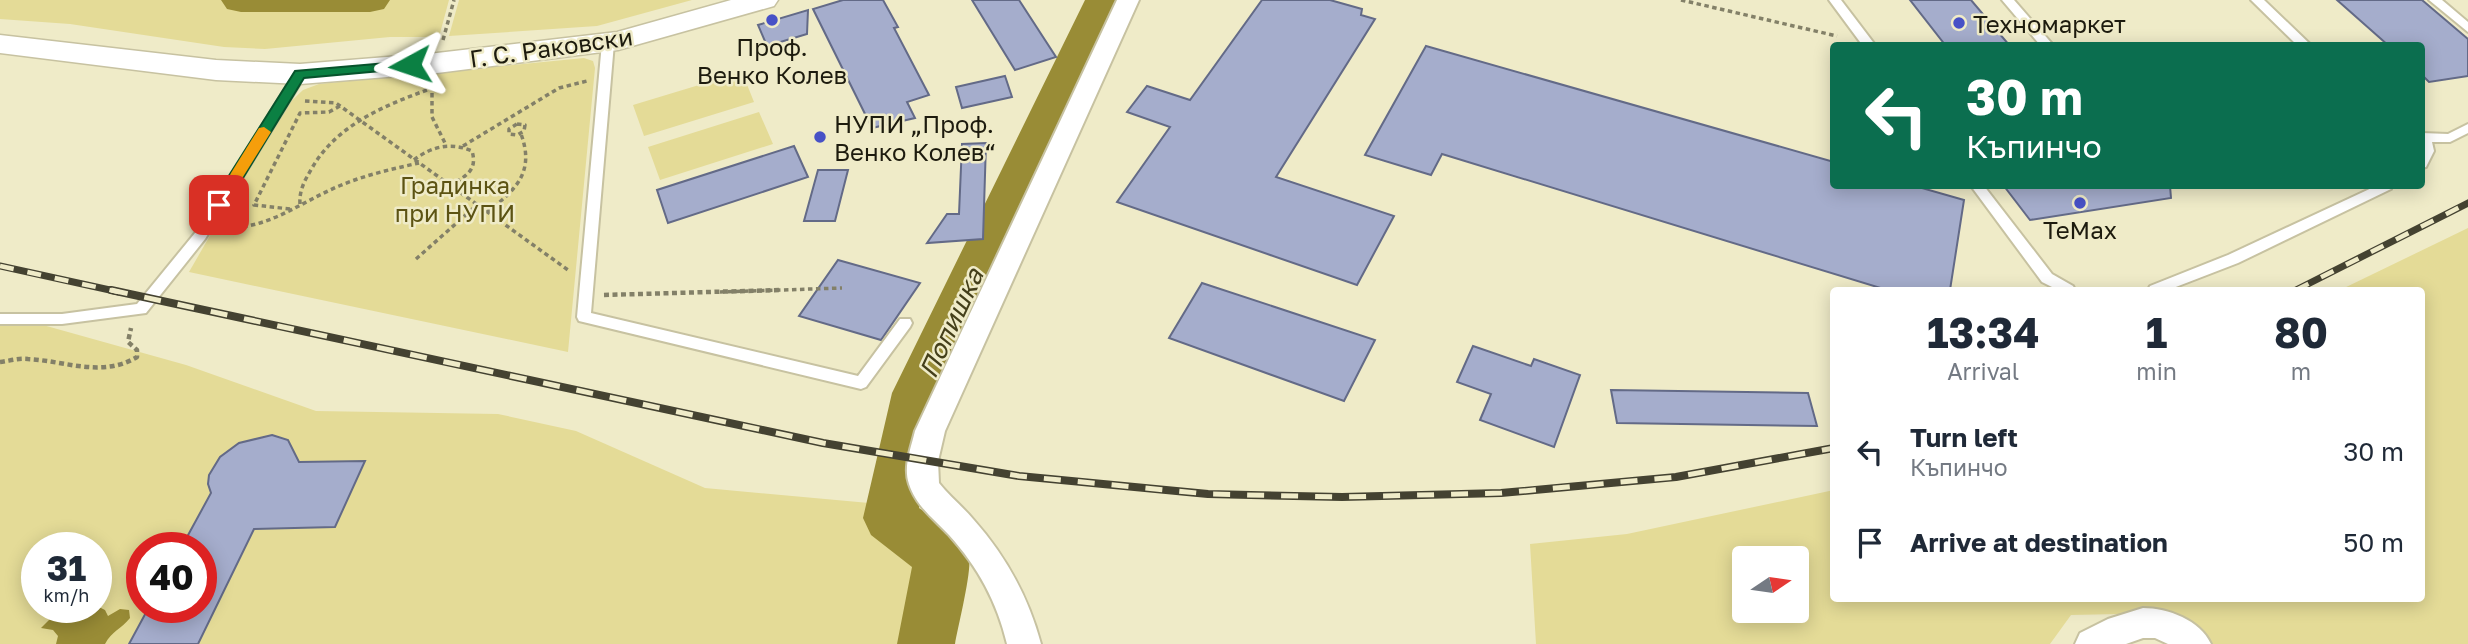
<!DOCTYPE html>
<html lang="en">
<head>
<meta charset="utf-8">
<style>
	body { margin:0; font-family:"Golos Text",sans-serif; background:#f2f2f3; color:#1f2937; height:100vh; display:flex; flex-direction:column; font-size:26px; white-space:nowrap }
	* { box-sizing:border-box; margin:0 }
	p { font-size:23px; color:#747a83 }
	.icon { flex:none; width:38px; height:38px; fill:none; stroke:currentColor; stroke-width:2; stroke-linecap:round; stroke-linejoin:round }
	.map { position:relative; flex:1; overflow:hidden }
	.panel { position:absolute; left:1830px; top:287px; width:595px; height:315px; display:flex; flex-direction:column; background:#fff; border-radius:7px; box-shadow:0 4px 18px #0003 }
	.panel>* { flex:none }
	.top-card { position:absolute; left:1830px; top:42px; width:595px; height:147px; border-radius:7px; box-shadow:0 4px 18px #0003; background:#0b6e4f; color:#fff; overflow:hidden }
	.needle { width:46px; rotate:77deg }
	.controls { position:absolute; left:1732px; top:546px; display:grid; gap:14px }
	.controls a { display:grid; place-items:center; width:77px; height:77px; border-radius:7px; background:#fff; box-shadow:0 4px 18px #0003; font-size:35px }
	.speed { position:absolute; left:21px; top:532px; display:flex; gap:14px; font-size:35px; font-weight:700; text-align:center }
	.speed>* { display:grid; place-content:center; width:91px; height:91px; border-radius:50%; background:#fff; box-shadow:0 4px 18px #0003; line-height:1 }
	.speed small { font-size:18px; font-weight:400 }
	.speed .limit { border:10px solid #d22; background:#fff; color:#111 }
	.pin { position:absolute; display:grid; place-items:center; width:60px; height:60px; color:#fff; margin:-30px; border-radius:14px; box-shadow:0 4px 10px #0006 }
	.me { position:absolute; width:77px; margin:-38px; rotate:265deg; stroke-linejoin:round; filter:drop-shadow(0 0 5px #0008) }
	.turn { display:flex; align-items:center; gap:24px; height:147px; padding:0 21px; font-size:32px }
	.turn .icon { width:91px; height:91px; stroke-width:2.5 }
	.turn b { display:block; font-size:49px; line-height:60px }
	.eta { display:flex; justify-content:space-evenly; align-items:center; height:119px; text-align:center }
	.eta b { font-size:42px; font-weight:700; line-height:49px }
	ul { padding:0; list-style:none }
	li { display:flex; align-items:center; gap:21px; height:91px; padding:0 21px }
	li div { flex:1 }
	li b { display:block; font-size:26px }
	li em { font-style:normal }
	.map>svg:first-child { display:block }
	.green { fill:#e4db97; fill-rule:evenodd }
	.water { fill:#998c36 }
	.lines { fill:none; stroke-linecap:round; stroke-linejoin:round }
	.river { fill:#998c36; fill-rule:evenodd }
	.building { fill:#a5adcc; stroke:#636a87; stroke-width:2 }
	.service-casing { stroke:#c7c2a1; stroke-width:4 }
	.minor-casing { stroke:#c7c2a1; stroke-width:4 }
	.tertiary-casing { stroke:#c7c2a1; stroke-width:3 }
	.path-far1 { stroke:#838068; stroke-width:3.5; stroke-dasharray:4.5 3.5; stroke-linecap:butt }
	.path { stroke:#838068; stroke-width:4.5; stroke-dasharray:5 3.5; stroke-linecap:butt }
	.service { fill:#fff; fill-rule:evenodd }
	.minor { fill:#fff; fill-rule:evenodd }
	.tertiary { fill:#fff; fill-rule:evenodd }
	.rail-far1-casing { stroke:#444231; stroke-width:7 }
	.rail-casing { stroke:#444231; stroke-width:8 }
	.rail-far1 { stroke:#efebc8; stroke-width:4.5; stroke-dasharray:14; stroke-linecap:butt }
	.rail { stroke:#efebc8; stroke-width:5; stroke-dasharray:17; stroke-linecap:butt }
	.route { fill:#0b8043; stroke:#07532c; stroke-width:2 }
	.slow { fill:#f59e0b }
	.poi-dot { fill:#4751c6; stroke:#efebc8; stroke-width:2.5 }
	.labels { text-anchor:middle; dominant-baseline:central; stroke-width:5; stroke-linejoin:round; paint-order:stroke }
	.poi-label { font-size:24px; fill:#1d1b0e; stroke:#efebc8; text-anchor:start }
	.street-label { font-size:24px; fill:#1d1b0e; stroke:#efebc8 }
	.park-label { font-size:24px; fill:#5c5313; stroke:#efebc8 }
	.water-label { font-size:26px; font-style:italic; fill:#443f1a; stroke:#efebc8 }
</style>
</head>
<body>
<div class="map">
<svg width="2468" height="644" viewBox="0 0 2468 644">
	<rect width="100%" height="100%" fill="#efebc8"/>
	<!-- green -->
	<path class="green" d="M0 0H449L439 37H390L265 49 224 47 70 24 0 19Z
		M459 0H692L597 26 449 36Z
		M1094 0H1123L936 415 904 406Z
		M584 58 593 61 595 68 568 352 189 272 283 109 303 90 319 84Z
		M742 72 754 102 644 136 633 105Z
		M759 112 773 144 660 180 648 147Z
		M2468 228V644H2209L2168 613 2071 615 2050 644H1536L1530 544 1627 534 1834 490V598H2422V290H2340ZM1745 558H1797V611H1745Z
		M0 313 186 365 316 411 498 414 576 431 705 488 913 507 916 537 930 584 914 644H0ZM37 548H96V607H37ZM142 548H201V607H142Z"/>
	<!-- water -->
	<path class="water" d="M62 607H99L105 610 108 616 120 609 129 610 130 618C121 629 112 631 105 644H56L58 636 53 630 41 628Z"/>
	<g class="lines">
		<!-- river -->
		<path class="river" d="M221 0H390L384 9 370 12H241L227 9Z
			M1085 0H1125L944 393 919 508C938 520 963 534 969 557 972 571 958 627 955 644H897L912 567 871 535 863 518 892 393Z"/>
	</g>
	<!-- building -->
	<path class="building" d="M843 0H883L898 27 894 28 929 95 907 102 915 118 872 128 813 9Z
		M972 0H1019L1056 57 1015 70Z
		M1262 0H1330L1362 9 1361 15 1375 19 1276 177 1394 216 1357 285 1117 202 1170 127 1127 112 1147 86 1190 100Z
		M1910 0H1971L2010 46H1946Z
		M2337 0H2422L2468 39V76L2429 82 2422 75V46H2389Z
		M808 10 807 34 767 46 758 25Z
		M1426 46 1834 162V186H1915L1964 200 1950 290H1887L1442 154 1431 175 1365 155Z
		M1005 76 1012 97 962 108 956 87Z
		M986 143 983 239 927 243 947 214H959L962 144Z
		M794 146 808 177 668 223 657 190Z
		M818 170H848L835 221H804Z
		M2004 186H2170L2171 198 2030 220Z
		M838 260 920 283 881 340 799 316Z
		M1202 283 1375 340 1344 401 1169 338Z
		M1473 346 1531 366 1534 359 1580 375 1554 447 1480 420 1491 394 1457 382Z
		M1611 390 1808 393 1817 426 1617 423Z
		M272 435 288 440 299 462 365 461 335 527 254 529 198 644H129L149 607H201V548H181L211 493 208 484 209 475 220 457 239 443Z"/>
	<g class="lines">
		<!-- service casing -->
		<g class="service-casing">
			<path id="service" d="M1829 0H1841L1876 46H1863Z
				M2002 0H2014L2054 46H2041Z
				M2251 0H2264L2312 46H2298Z
				M2429 0H2442L2468 22V32Z
				M608 39 614 43 591 313 858 376 900 319H910L912 323 910 327 866 387 861 389 579 321 577 317 602 43Z
				M300 70 306 74 205 239 146 313 62 324H0V314H62L137 304 195 233 296 71Z
				M2468 124V133L2450 142H2432L2434 151 2426 167 2422 168V133L2448 134Z
				M1971 186H1984L2052 274 2073 286 2075 290H2058L2042 282Z
				M2376 186H2392L2391 189 2238 263 2168 290H2148L2150 286 2228 255Z"/>
		</g>
		<!-- minor casing -->
		<g class="minor-casing">
			<path id="minor" d="M1117 0H1139L945 431 938 461 939 483C949 496 962 506 973 519 1006 556 1028 596 1041 644H1007C997 602 978 567 949 535 934 519 916 506 909 484 903 467 911 448 915 431Z
				M2143 608C2168 608 2200 620 2211 644H2168L2155 638H2143L2126 644H2075L2080 633 2108 619Z"/>
		</g>
		<!-- tertiary casing -->
		<g class="tertiary-casing">
			<path id="tertiary" d="M731 0H778L774 6 618 50 437 73 300 84 216 80 0 53V35L216 60 300 64 437 53 617 32Z"/>
		</g>
		<!-- path-far1 -->
		<path class="path-far1" d="M1681 0 1837 36
			M443 40 454 0
			M432 85V117L446 145
			M305 101 336 103 568 270
			M517 124 525 125 524 131 517 135 509 134V129Z
			M463 146 559 88 587 81
			M414 160C432 146 451 142 472 151 478 171 465 176 450 186
			M300 204C299 190 305 180 312 168 336 126 383 106 427 90
			M290 209 254 205 300 113 329 112 340 106
			M487 212C516 190 535 172 521 134
			M227 228C270 228 301 202 339 186 365 175 392 169 419 163
			M416 259 477 205
			M720 292 842 288"/>
		<!-- path -->
		<path class="path" d="M604 295 780 290
			M0 362C9 361 18 358 28 359 66 361 102 378 137 357V350L128 342 131 328"/>
		<!-- service -->
		<use href="#service" class="service"/>
		<!-- minor -->
		<use href="#minor" class="minor"/>
		<!-- tertiary -->
		<use href="#tertiary" class="tertiary"/>
		<!-- rail-far1 casing -->
		<g class="rail-far1-casing">
			<path id="rail-far1" d="M0 266 119 292
				M2296 290 2468 203"/>
		</g>
		<!-- rail casing -->
		<g class="rail-casing">
			<path id="rail" d="M111 290 823 443 1019 476 1208 494 1342 497 1501 493 1676 477 1834 448"/>
		</g>
		<!-- rail-far1 -->
		<use href="#rail-far1" class="rail-far1"/>
		<!-- rail -->
		<use href="#rail" class="rail"/>
	</g>
	<!-- route -->
	<path class="route" d="M410 61 416 65 414 68 304 78 224 209H213L211 205 213 201 295 71Z"/>
	<!-- slow -->
	<path class="slow" d="M264 127 271 132 241 180H231L229 177 231 173 259 128Z"/>
	<!-- markers -->
	<g class="poi-dot">
		<circle cx="772" cy="20" r="7"/>
		<circle cx="1959" cy="23" r="7"/>
		<circle cx="820" cy="137" r="7"/>
		<circle cx="2080" cy="203" r="7"/>
	</g>
	<g class="labels">
		<!-- poi labels -->
		<g class="poi-label">
			<text x="1973" y="23">Техномаркет</text>
			<text x="772" y="46" text-anchor="middle">Проф.<tspan x="772" dy="28">Венко Колев</tspan></text>
			<text x="834" y="123">НУПИ „Проф.<tspan x="834" dy="28">Венко Колев“</tspan></text>
			<text x="2080" y="229" text-anchor="middle">ТеМах</text>
		</g>
		<!-- street labels -->
		<g class="street-label">
			<text transform="translate(551 47) rotate(-8)">Г. С. Раковски</text>
		</g>
		<!-- park labels -->
		<g class="park-label">
			<text x="455" y="184">Градинка<tspan x="455" dy="28">при НУПИ</tspan></text>
		</g>
		<!-- water labels -->
		<g class="water-label">
			<text transform="translate(951 323) rotate(-65)">Попишка</text>
		</g>
	</g>
</svg>
<div class="controls">
<a><svg class="needle" viewBox="-14 -14 28 28"><path d="M0-13l5 13h-10z" fill="#e53935"/><path d="M0 13l5-13h-10z" fill="#747a83"/></svg></a>
</div>
<div class="speed"><div>31<small>km/h</small></div><div class="limit">40</div></div>
<div class="pin" style="left:219px;top:205px;background:#d93025"><svg class="icon" aria-label="arrive" viewBox="0 0 24 24"><path d="M6 21V4h12l-3 4 3 4H6"/></svg></div>
<svg class="me" style="left:410px;top:65px" viewBox="-20 -20 40 40"><path d="M0-17L14 15 0 8-14 15z" fill="#0b8043" stroke="#fff" stroke-width="4"/></svg>
<div class="top-card">
<div class="turn"><svg class="icon" aria-label="left" viewBox="0 0 24 24"><path d="M17 20v-9H6M10 6l-5 5 5 5"/></svg><div><b>30 m</b>Къпинчо</div></div>
</div>
<section class="panel">
<div class="eta">
<div><b>13:34</b><p>Arrival</p></div>
<div><b>1</b><p>min</p></div>
<div><b>80</b><p>m</p></div>
</div>
<ul>
<li><svg class="icon" aria-label="left" viewBox="0 0 24 24"><path d="M17 20v-9H6M10 6l-5 5 5 5"/></svg><div><b>Turn left</b><p>Къпинчо</p></div><em>30 m</em></li>
<li><svg class="icon" aria-label="arrive" viewBox="0 0 24 24"><path d="M6 21V4h12l-3 4 3 4H6"/></svg><div><b>Arrive at destination</b></div><em>50 m</em></li>
</ul>
</section>
</div>
</body>
</html>
